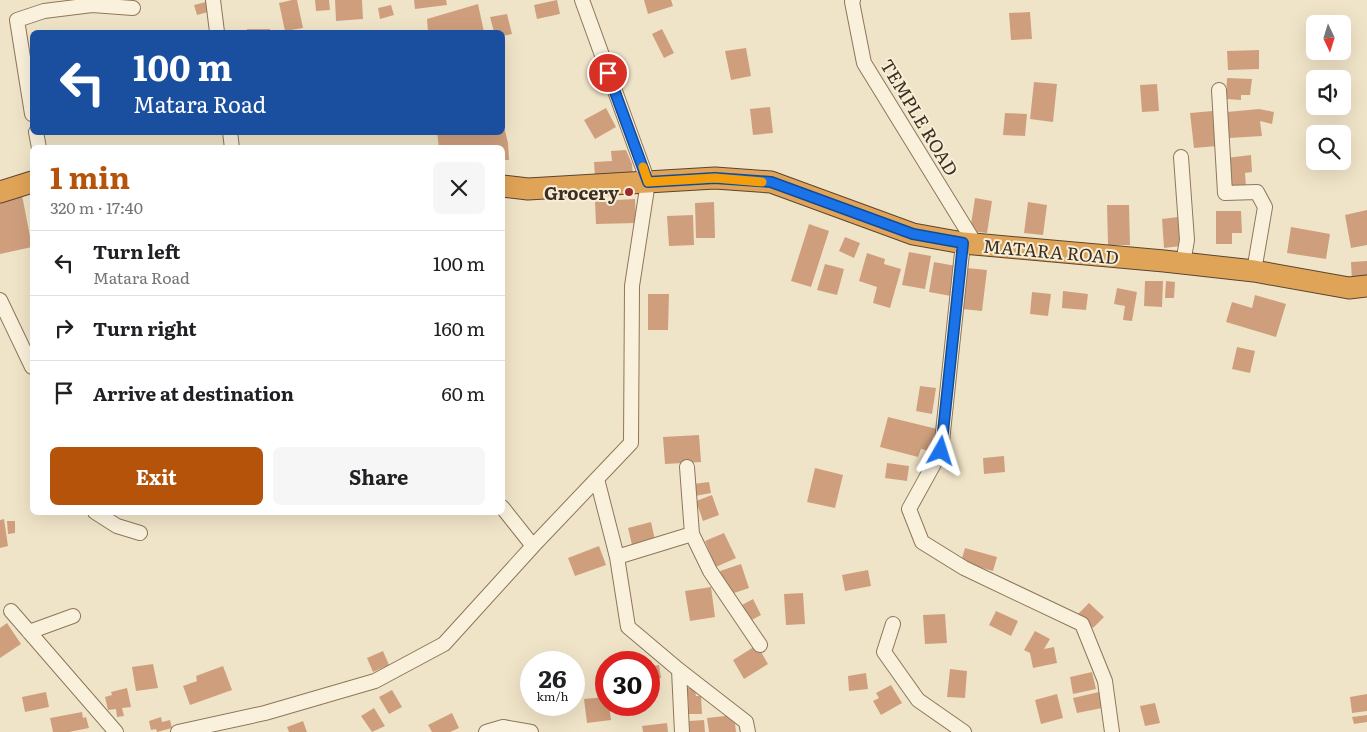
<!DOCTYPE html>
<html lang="en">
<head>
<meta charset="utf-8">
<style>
	body { margin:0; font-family:Literata,serif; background:#f6f6f6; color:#202124; height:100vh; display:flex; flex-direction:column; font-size:19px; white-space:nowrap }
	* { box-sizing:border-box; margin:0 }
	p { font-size:16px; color:#757577 }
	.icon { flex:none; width:28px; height:28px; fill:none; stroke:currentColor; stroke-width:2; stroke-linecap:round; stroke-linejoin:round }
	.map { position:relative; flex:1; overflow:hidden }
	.side { position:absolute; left:30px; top:145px; width:475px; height:370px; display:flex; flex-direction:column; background:#fff; border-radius:8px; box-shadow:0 5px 20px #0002 }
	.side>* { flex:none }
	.top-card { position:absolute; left:30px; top:30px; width:475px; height:105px; border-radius:8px; box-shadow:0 5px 20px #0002; background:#1a4fa0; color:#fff; overflow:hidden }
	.needle { width:32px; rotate:176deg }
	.fabs { position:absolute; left:1306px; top:15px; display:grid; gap:10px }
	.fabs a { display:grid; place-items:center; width:45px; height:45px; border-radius:8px; background:#fff; box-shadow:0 5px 20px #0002; font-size:25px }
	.speed { position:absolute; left:520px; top:651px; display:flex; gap:10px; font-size:25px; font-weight:700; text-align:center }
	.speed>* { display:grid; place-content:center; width:65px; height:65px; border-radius:50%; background:#fff; box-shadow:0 5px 20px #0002; line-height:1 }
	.speed small { font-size:12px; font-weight:400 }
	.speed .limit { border:8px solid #d22; background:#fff; color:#111 }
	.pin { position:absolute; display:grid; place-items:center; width:42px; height:42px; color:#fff; margin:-21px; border:2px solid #fff; border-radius:50%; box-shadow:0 1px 5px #0007 }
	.me { position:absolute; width:55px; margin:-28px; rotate:6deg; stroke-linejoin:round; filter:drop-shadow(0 0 4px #0008) }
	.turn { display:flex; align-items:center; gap:18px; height:105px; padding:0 20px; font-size:22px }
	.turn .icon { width:65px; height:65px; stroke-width:2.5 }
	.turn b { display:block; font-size:35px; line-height:42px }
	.round { display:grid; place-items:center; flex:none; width:52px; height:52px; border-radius:8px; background:#f6f6f6 }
	.overview { display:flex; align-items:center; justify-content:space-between; height:85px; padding:0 20px }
	h1 { font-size:30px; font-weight:700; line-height:38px; color:#b45309 }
	.cta { display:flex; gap:10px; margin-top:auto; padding:10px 20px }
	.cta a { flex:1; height:58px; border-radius:8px; background:#b45309; color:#fff; font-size:20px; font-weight:700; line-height:58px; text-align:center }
	.cta a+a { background:#f6f6f6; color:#202124 }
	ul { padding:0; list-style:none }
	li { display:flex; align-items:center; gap:15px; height:65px; padding:0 20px; border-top:1px solid #e0e0e0 }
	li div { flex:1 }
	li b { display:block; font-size:19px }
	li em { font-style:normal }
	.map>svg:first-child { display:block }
	.building { fill:#cf9f7d }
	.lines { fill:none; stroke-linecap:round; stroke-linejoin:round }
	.minor-casing { stroke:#8d765c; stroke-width:16 }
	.highway-casing { stroke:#5b4430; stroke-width:23 }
	.minor { stroke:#faf1dc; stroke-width:14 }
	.highway { stroke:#e0a458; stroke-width:21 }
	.route-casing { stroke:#114b97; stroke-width:12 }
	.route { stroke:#1a73e8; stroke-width:9 }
	.slow { stroke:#f59e0b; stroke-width:9 }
	.poi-dot { fill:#9e2a2b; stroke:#f7eed8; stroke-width:2 }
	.labels { text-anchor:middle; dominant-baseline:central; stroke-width:4; stroke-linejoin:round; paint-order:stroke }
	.street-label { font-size:18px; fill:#3d2e20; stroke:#f7eed8 }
	.poi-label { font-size:18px; font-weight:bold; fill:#3d2e20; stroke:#f7eed8; text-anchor:end }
</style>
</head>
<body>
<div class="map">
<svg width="1367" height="732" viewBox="0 0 1367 732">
	<rect width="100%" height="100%" fill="#f0e4c8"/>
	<!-- building -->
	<path class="building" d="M292 0H297L303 28 285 31 279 3Z
		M315 0H329L330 10 316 11Z
		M335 0H362L363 19 336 21Z
		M414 0H446L447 5 415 9Z
		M557 0 560 14 537 19 534 5Z
		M644 0H671L673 6 648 14Z
		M206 2 208 12 197 15 194 5Z
		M478 4 484 32H428L427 19Z
		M391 5 394 15 380 19 378 8Z
		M1030 12 1032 39 1011 40 1009 13Z
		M507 14 512 34 502 36V32H494L490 17Z
		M247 29H270V32H247Z
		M662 29 674 53 664 58 652 34Z
		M746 48 751 76 731 80 725 51Z
		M1259 50V69L1228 70 1227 51Z
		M1227 78 1252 79 1250 95H1241V100L1226 99Z
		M1034 82 1057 84 1053 122 1030 119Z
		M1157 84 1159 111 1142 112 1140 85Z
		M770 107 773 133 753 135 750 109Z
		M606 108 616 127 595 139 584 120Z
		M1259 109 1274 112 1272 124 1260 121 1262 136 1229 138 1227 112Z
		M1213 111 1217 146 1194 148 1190 113Z
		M1005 113 1027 114 1025 136 1003 135Z
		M502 119 508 143 509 160H502V148H439L437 132H502Z
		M626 150 632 164 633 175 595 178 594 162 612 161 611 151Z
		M1251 155 1252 172 1245 173 1246 187 1229 188 1226 158Z
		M22 195 32 247 0 254V200Z
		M975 198 992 201 987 233 970 231Z
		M635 199 636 223 596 224 595 201Z
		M714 202 715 238H696L695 203Z
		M1028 202 1047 205 1043 235 1024 233Z
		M1107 205H1129L1130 245H1108Z
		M1367 210V245L1351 248 1345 215Z
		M1216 211H1241L1242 233H1232V244H1216Z
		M693 215 694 245 669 246 667 216Z
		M1178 217 1181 246 1164 248 1162 219Z
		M809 224 829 231 811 287 791 281Z
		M1291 227 1330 234 1326 259 1287 253Z
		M845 237 860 243 854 258 839 251Z
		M909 252 931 256 925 289 902 285Z
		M867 253 885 259 884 264 901 269 890 308 873 303 877 287 859 281Z
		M1367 261V281L1352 282 1351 262Z
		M934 262 956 266 951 296 929 292Z
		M825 264 844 269 837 295 817 290Z
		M967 268 987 270 982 311 962 309Z
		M1145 281H1163L1162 307 1144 306Z
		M1166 281 1175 282 1174 298H1165Z
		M1117 288 1137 292 1132 321 1123 320 1125 306 1114 304Z
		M1063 291 1088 294 1086 310 1062 308Z
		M1032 292 1051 294 1048 316 1030 314Z
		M648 294H669L668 330H648Z
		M1255 295 1286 304 1276 337 1226 322 1232 302 1252 308Z
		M1237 347 1255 351 1250 373 1232 369Z
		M920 386 936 388 932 414 916 411Z
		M888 417 937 429 931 451 921 449 918 457 880 447Z
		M699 435 701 462 665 464 663 437Z
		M1004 456 1005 472 984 474 983 458Z
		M887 463 909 466 907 481 885 478Z
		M815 468 843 475 835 508 807 502Z
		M709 482 711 493 695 496 693 484Z
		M712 495 719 515 703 521 696 501Z
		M4 519 8 546 0 548V520Z
		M7 521H15V533L8 534Z
		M651 522 655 540 632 545 628 528Z
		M724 533 736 558 716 567 705 541Z
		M599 546 606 565 575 576 568 558Z
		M965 548 997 557 993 571 961 562Z
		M741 564 749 588 728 595 720 571Z
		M868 570 871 586 845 591 842 575Z
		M711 587 715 617 690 621 685 591Z
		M803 593 805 624 786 625 784 594Z
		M753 599 761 615 748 622 740 606Z
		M1089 603 1104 617 1093 628 1078 614Z
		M996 611 1018 621 1011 636 989 625Z
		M945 614 947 643 925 644 923 615Z
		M7 623 21 644 0 658V628Z
		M1035 631 1050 639 1044 649 1054 647 1057 663 1033 668 1030 653 1024 650Z
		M757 645 768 664 744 679 733 660Z
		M383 651 389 665 373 672 367 658Z
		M153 664 158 688 136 691 132 667Z
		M659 665 661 678 649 680V667Z
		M223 666 232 690 190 705 183 686 197 681 196 676Z
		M950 669 967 671 965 698 947 697Z
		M1092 672 1096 689 1073 694 1070 677Z
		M866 673 868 689 849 691 848 676Z
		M531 675V699L530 700 527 676Z
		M891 685 902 703 881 715 873 701 879 698 876 693Z
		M127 688 131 707 122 708 124 716 117 717 116 709 108 710 105 697 112 695 111 692Z
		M684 688H695L696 696H701L702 714H689L688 695H685Z
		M392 690 402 707 389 714 379 697Z
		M46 692 49 707 25 712 22 697Z
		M1099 692 1102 708 1077 713 1073 698Z
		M1057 694 1063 718 1041 724 1035 700Z
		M1367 694V711L1352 713 1350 697Z
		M606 697V705H609L611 720 587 723 584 699Z
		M1155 703 1160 723 1145 726 1140 706Z
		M374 708 385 726 372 732 361 716Z
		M82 712 83 718 86 717 89 728 69 732H53L50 718Z
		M452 713 459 728 450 732H432L428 725Z
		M734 715 736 732H709L707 718Z
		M1367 715V722L1354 724 1352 717Z
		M161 717 162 722 170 720 172 728 157 732 156 729 151 730 149 721Z
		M704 720 705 732H690L689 721Z
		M303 721 307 732H289L287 727Z
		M667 723 668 732H643L642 726Z"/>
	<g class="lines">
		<!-- minor casing -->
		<g class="minor-casing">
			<path id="minor" d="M213 0 217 32
				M853 0 852 2 864 63 976 245
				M1219 90 1225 193 1257 192 1265 207 1254 271
				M32 114 17 20 44 11 92 5 133 8
				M36 132 39 148
				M230 132 232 148
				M1181 157 1187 240 1183 263
				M963 243 941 451 909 509 922 542 964 568 1082 624 1105 681 1112 732
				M0 300 32 367
				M687 467 692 534
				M597 479 617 557 628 627 679 670 746 722 748 732
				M502 507 533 546
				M95 512 117 526 140 533
				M617 557 692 534 710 571 760 645
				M11 611 116 732
				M893 624 884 652 918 700 964 732
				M29 632 73 616
				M679 670 682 732
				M178 732 265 713 375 681 444 644 533 546 631 443 632 286 648 182 582 0
				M486 732 503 727 531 732"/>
		</g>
		<!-- highway casing -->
		<g class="highway-casing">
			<path id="highway" d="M502 186 528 189 715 178 771 182 913 234 963 243 1164 261 1254 271 1349 288 1367 286
				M0 192 32 182"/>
		</g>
		<!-- minor -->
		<use href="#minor" class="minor"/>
		<!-- highway -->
		<use href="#highway" class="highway"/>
	</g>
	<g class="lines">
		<!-- route casing -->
		<g class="route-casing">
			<path id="route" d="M608 73 648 182 715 178 771 182 913 234 963 243 941 451"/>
		</g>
		<!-- route -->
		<use href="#route" class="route"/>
		<!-- slow -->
		<path class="slow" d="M643 167 648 182 715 178 762 182"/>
	</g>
	<!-- markers -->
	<circle class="poi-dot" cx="629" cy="192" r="5"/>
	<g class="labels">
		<!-- street labels -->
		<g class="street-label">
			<text transform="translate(920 117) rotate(59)">TEMPLE ROAD</text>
			<text transform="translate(1051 251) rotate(5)">MATARA ROAD</text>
		</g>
		<!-- poi labels -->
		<g class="poi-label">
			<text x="619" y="192">Grocery</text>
		</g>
	</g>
</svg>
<div class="fabs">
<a><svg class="needle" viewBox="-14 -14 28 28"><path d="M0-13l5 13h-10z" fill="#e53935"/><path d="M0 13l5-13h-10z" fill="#757577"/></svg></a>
<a><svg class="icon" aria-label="sound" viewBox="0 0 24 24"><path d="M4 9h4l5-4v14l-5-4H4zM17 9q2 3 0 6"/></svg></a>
<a><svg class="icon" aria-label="search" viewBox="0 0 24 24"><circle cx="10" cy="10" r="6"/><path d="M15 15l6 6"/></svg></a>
</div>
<div class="speed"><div>26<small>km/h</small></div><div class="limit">30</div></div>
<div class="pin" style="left:608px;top:73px;background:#d93025"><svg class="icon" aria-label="arrive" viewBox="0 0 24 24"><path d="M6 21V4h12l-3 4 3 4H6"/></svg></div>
<svg class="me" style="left:941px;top:451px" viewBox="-20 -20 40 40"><path d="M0-17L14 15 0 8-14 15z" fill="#1a73e8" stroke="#fff" stroke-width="4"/></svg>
<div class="top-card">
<div class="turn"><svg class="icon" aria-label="left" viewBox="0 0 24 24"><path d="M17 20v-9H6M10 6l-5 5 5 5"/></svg><div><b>100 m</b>Matara Road</div></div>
</div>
<section class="side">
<div class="overview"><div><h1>1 min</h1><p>320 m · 17:40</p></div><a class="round"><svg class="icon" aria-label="close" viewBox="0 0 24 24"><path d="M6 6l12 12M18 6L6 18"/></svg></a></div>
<ul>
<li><svg class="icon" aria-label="left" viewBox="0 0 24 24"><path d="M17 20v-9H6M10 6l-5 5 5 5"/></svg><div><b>Turn left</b><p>Matara Road</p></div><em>100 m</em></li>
<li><svg class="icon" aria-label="right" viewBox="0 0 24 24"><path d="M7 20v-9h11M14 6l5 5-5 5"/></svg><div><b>Turn right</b></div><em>160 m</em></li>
<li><svg class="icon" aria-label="arrive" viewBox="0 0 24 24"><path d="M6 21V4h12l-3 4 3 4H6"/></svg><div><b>Arrive at destination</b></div><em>60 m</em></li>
</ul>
<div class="cta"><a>Exit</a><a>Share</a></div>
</section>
</div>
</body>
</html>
